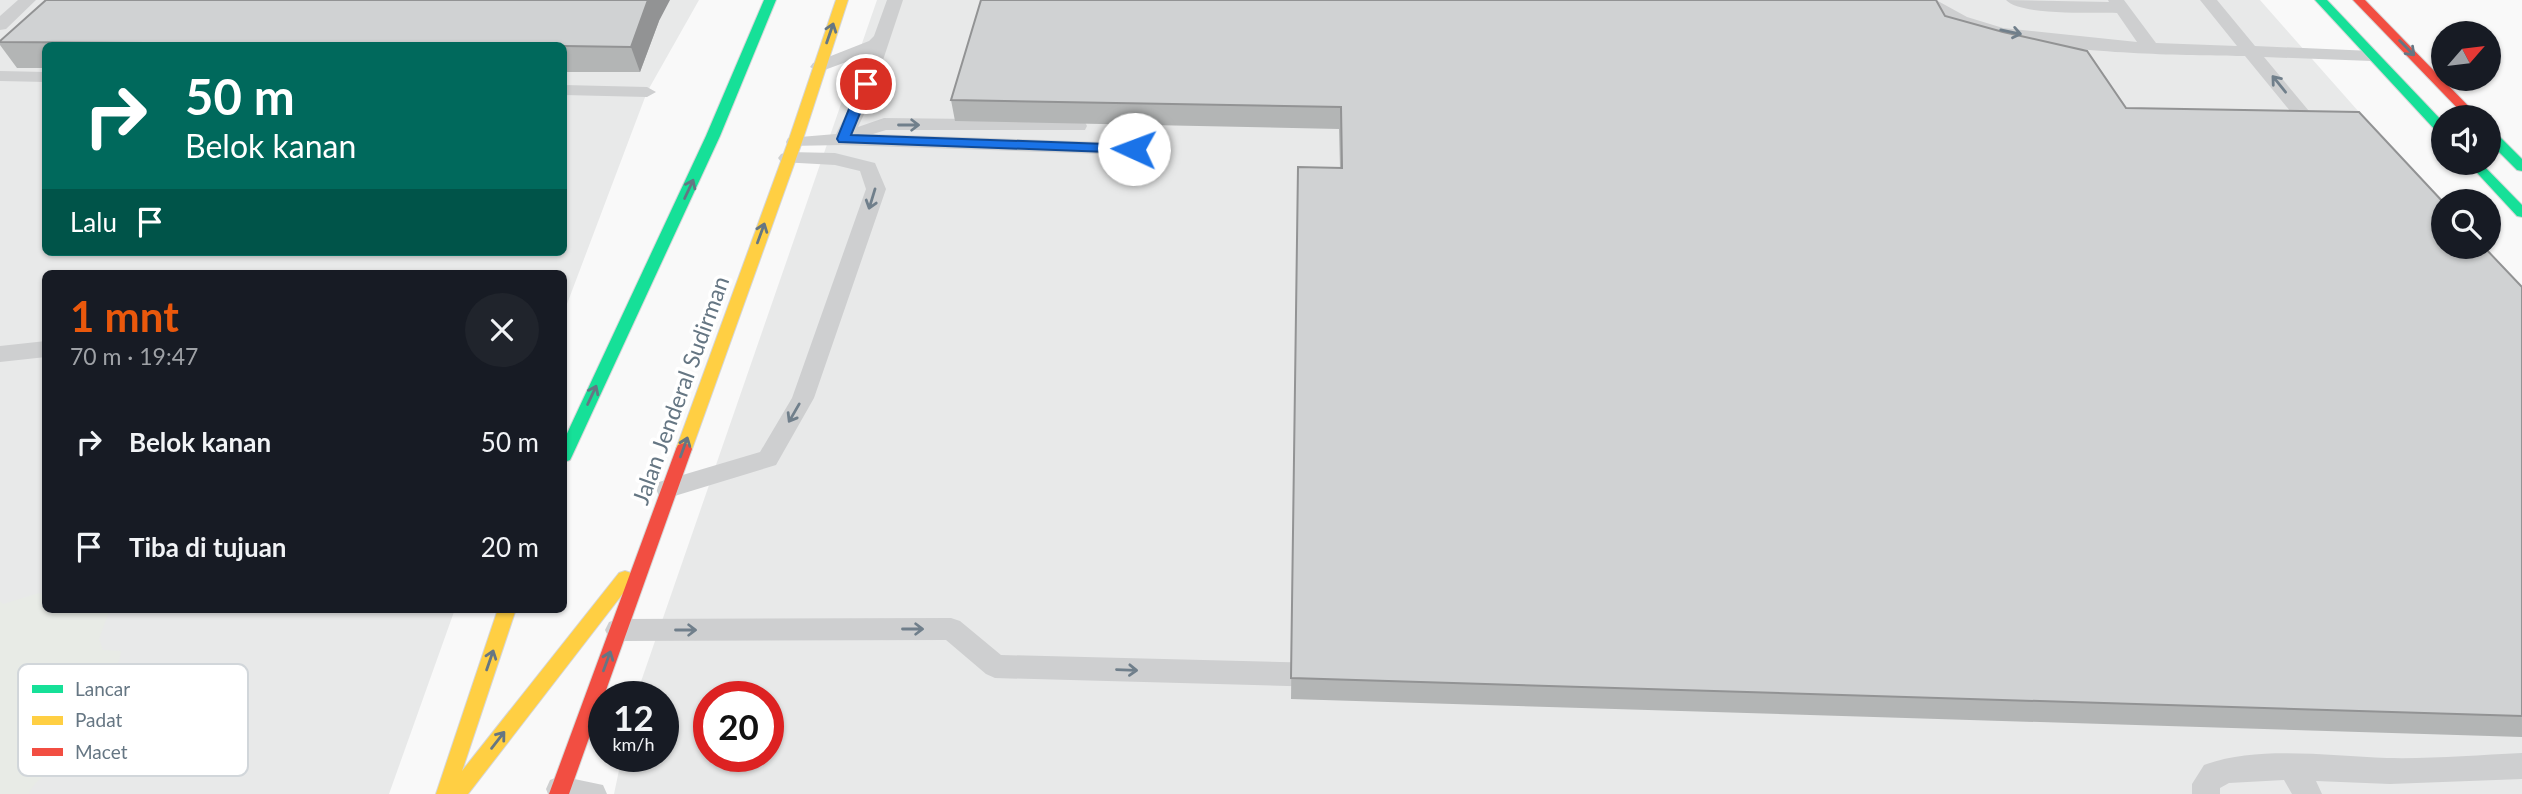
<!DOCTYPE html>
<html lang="id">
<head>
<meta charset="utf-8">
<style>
	body { margin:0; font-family:Lato,sans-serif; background:#20242c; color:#f1f3f6; height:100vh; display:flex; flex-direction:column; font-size:26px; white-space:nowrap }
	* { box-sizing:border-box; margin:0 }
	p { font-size:23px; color:#9ea1a6 }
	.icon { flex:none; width:38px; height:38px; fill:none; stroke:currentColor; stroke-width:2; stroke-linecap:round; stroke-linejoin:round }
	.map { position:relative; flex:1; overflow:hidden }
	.panel { position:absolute; left:42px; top:270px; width:525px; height:343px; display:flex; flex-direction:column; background:#171b24; border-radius:10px; box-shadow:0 2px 5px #0004 }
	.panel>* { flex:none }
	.top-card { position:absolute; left:42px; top:42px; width:525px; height:214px; border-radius:10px; box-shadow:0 2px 5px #0004; background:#00695c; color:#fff; overflow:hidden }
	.needle { width:46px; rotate:62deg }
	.buttons { position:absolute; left:2431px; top:21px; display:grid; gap:14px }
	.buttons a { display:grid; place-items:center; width:70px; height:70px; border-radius:50%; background:#171b24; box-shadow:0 2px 5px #0004; font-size:35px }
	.speed { position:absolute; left:588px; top:681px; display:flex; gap:14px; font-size:35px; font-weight:700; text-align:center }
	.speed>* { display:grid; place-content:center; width:91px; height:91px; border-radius:50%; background:#171b24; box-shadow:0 2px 5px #0004; line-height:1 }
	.speed small { font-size:18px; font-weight:400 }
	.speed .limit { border:10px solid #d22; background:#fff; color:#111 }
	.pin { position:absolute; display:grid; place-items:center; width:60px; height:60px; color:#fff; margin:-30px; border:4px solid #fff; border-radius:50%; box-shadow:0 2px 7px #0007 }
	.me { position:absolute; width:77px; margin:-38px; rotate:272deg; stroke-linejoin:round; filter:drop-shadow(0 0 5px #0008) }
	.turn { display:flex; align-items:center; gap:24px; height:147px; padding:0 28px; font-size:32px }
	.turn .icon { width:91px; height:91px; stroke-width:2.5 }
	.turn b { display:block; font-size:49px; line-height:60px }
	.then { display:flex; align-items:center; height:66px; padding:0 28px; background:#0003; gap:14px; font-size:26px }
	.round { display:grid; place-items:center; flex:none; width:74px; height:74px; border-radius:37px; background:#20242c }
	.head { display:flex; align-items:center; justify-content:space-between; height:119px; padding:0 28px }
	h1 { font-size:42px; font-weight:700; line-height:52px; color:#ea580c }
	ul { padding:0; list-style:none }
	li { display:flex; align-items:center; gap:21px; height:105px; padding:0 28px }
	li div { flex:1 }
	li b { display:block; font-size:26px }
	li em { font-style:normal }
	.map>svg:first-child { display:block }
	.built { fill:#e8e9e9; fill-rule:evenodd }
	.green { fill:#e8ebe6 }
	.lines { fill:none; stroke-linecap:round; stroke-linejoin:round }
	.fast-casing { stroke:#d5d6d7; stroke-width:2 }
	.slow-casing { stroke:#d5d6d7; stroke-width:2 }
	.jam-casing { stroke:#d5d6d7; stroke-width:2 }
	.lane { fill:#cecfd0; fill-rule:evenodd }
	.fast { fill:#16e098; fill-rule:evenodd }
	.slow { fill:#ffcf43; fill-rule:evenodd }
	.jam { fill:#f24e42; fill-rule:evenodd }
	.wall { fill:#b3b5b5 }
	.shaded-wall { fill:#929394 }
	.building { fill:#d0d2d3; stroke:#929394; stroke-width:2 }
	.oneway { stroke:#707f8b }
	.oneway2 { stroke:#657683 }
	.route { fill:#1a73e8; stroke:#114b97; stroke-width:2 }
	.labels { text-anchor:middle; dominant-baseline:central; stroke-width:7; stroke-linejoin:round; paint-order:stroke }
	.street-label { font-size:23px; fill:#657683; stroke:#fff }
	.key { fill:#fff; stroke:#d1d6da; stroke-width:2 }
	.key-label { font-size:19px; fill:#657683 }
</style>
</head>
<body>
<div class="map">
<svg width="2522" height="794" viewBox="0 0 2522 794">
	<rect width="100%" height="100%" fill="#f9f9f9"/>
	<!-- built -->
	<path class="built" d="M0 0H699L647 92 564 312V273H46V609H455L389 794H0ZM46 46H564V252H46Z
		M877 0H2260L2443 207V247L2522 296V794H614L622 756H663V696H636ZM709 696H768V756H709Z"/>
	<!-- green -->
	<path class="green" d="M39 593 45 595 46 609H110L99 639 103 650 121 651C118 673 106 681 99 701 92 720 92 736 78 752 64 768 37 773 29 794H0V601L3 604Z"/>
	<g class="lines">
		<!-- fast casing -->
		<g class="fast-casing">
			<path id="fast" d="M764 0H776L720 136 572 456 570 460 564 462V440L706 136Z
				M2315 0H2327L2443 122V134L2438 133Z
				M2488 129 2493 130 2522 159V171L2517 170 2488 141Z
				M2468 163H2481L2522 205V217L2517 216Z"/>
		</g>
		<!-- slow casing -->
		<g class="slow-casing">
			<path id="slow" d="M836 0H848L802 142 692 449 690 453H678L676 449 788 142Z
				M625 571 631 573 634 578 631 583 468 794H436L498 609H516L462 771 619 573Z"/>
		</g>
		<!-- jam casing -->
		<g class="jam-casing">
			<path id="jam" d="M2353 0H2365L2479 117H2466Z
				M684 443 690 445 692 449 569 794H549L676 449 678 445Z"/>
		</g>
		<!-- lane -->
		<path class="lane" d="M18 0H36L6 29 0 30V16Z
			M887 0H903L867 108 858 127 884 118 1078 120 1085 122 1087 126 1085 130H886L873 134 1160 144 1169 150 1160 156 843 145 788 146 786 142 788 138 836 134 849 108 868 54 819 72 810 67 813 63 869 41 874 36Z
			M1917 0H1936L1967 17 2003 28 2137 42 2117 13C2093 12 2021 16 2006 0L2109 2 2108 0H2124L2156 43 2237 46 2200 0H2217L2255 46 2372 51 2381 56 2372 61 2264 57 2329 135 2320 141 2313 139 2245 56C2176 55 1961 55 1917 0Z
			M0 71 46 72V82L0 81Z
			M564 85 647 87 656 92 647 97 564 95Z
			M788 152 835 153 875 163 886 189 814 398 776 465 668 498 659 496 656 489 659 482 760 452 792 398 866 189 860 171 835 165 781 162 778 158 781 154Z
			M46 341V357L0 362V346Z
			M951 618 960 621 1001 655 1322 663 1332 667 1335 675 1332 683 1322 687 995 678 986 674 946 640 618 641 609 638 605 630 609 622 618 619Z
			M2522 753V779L2390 784 2316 781 2322 794H2292L2284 780 2229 783 2220 788V794H2192V784L2204 765C2257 745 2330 756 2387 758 2432 759 2477 755 2522 753Z
			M560 776 603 785 607 794H548L546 789 550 780Z"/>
		<!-- fast -->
		<use href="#fast" class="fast"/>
		<!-- slow -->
		<use href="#slow" class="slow"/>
		<!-- jam -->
		<use href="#jam" class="jam"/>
	</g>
	<!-- wall -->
	<path class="wall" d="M1945 16 2126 108 2522 287V737L1291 699 1298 167 1340 168 1339 129 955 121 951 100Z
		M659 21 640 72H564V46H46V68H17L0 45V41Z"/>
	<!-- shaded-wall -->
	<path class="shaded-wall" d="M648 0H670L659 21 640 72 631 47Z"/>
	<!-- building -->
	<path class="building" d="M46 0H648L631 47 564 46 0 42V41Z
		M981 0H1936L1945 16 2003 32 2087 51 2126 108 2359 112 2443 202V247H2484L2522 287V716L1291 678 1298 167 1342 168 1341 107 951 100Z"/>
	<!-- one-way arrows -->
	<defs><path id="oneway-shaft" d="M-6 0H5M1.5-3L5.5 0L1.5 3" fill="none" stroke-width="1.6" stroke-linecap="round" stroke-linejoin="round" transform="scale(1.75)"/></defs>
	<g class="oneway">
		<use href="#oneway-shaft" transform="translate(2011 32) rotate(12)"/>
		<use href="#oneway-shaft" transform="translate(2279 84) rotate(-129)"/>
		<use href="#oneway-shaft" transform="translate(909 125)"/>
		<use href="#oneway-shaft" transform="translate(872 199) rotate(107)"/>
		<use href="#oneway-shaft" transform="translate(794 413) rotate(120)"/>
		<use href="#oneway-shaft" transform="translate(913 629)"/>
		<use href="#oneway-shaft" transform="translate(686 630)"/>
		<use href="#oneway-shaft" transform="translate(1127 670) rotate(2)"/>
	</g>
	<g class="oneway2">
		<use href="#oneway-shaft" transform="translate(830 33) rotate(-71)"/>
		<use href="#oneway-shaft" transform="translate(2407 48) rotate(45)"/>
		<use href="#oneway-shaft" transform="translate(689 189) rotate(-65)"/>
		<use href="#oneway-shaft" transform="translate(761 233) rotate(-70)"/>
		<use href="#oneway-shaft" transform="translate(592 395) rotate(-65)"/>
		<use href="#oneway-shaft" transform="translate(684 447) rotate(-70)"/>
		<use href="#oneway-shaft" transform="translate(490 660) rotate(-71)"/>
		<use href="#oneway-shaft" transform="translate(607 661) rotate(-70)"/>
		<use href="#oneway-shaft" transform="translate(498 740) rotate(-52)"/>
	</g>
	<!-- route -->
	<path class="route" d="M866 81 872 84 851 135 1134 145 1140 149 1134 153 839 142 837 139 859 84Z"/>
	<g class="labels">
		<!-- street labels -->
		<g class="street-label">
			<text transform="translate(680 390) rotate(-70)">Jalan Jenderal Sudirman</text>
		</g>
	</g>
	<!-- legend -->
	<rect x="18" y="664" width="230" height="112" rx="10" class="key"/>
	<rect x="32" y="685" width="31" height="8" fill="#16e098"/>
	<rect x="32" y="716" width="31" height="9" fill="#ffcf43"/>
	<rect x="32" y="748" width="31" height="8" fill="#f24e42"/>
	<g class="key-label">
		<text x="75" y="696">Lancar</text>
		<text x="75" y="727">Padat</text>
		<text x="75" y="759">Macet</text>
	</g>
</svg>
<div class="buttons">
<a><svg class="needle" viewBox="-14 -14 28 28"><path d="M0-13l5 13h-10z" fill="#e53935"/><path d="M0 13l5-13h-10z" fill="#9ea1a6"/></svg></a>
<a><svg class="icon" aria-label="sound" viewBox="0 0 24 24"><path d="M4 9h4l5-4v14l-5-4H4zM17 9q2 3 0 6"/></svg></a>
<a><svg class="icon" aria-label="search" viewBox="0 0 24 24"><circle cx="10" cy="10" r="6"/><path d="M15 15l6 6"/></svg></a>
</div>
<div class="speed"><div>12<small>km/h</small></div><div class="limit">20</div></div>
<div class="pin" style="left:866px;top:84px;background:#d93025"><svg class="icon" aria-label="arrive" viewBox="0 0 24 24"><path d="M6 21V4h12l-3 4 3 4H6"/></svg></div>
<svg class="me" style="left:1134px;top:149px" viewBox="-20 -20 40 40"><circle r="19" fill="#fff"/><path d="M0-13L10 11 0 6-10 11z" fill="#1a73e8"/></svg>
<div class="top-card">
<div class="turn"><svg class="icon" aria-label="right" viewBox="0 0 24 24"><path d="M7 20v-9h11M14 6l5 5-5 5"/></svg><div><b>50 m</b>Belok kanan</div></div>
<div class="then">Lalu<svg class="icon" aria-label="arrive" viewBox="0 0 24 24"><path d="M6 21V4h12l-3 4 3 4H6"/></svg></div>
</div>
<section class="panel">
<div class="head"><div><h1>1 mnt</h1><p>70 m · 19:47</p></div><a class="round"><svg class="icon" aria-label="close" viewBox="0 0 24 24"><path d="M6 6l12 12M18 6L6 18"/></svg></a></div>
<ul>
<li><svg class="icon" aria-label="right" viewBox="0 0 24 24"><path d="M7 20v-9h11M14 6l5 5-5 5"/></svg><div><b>Belok kanan</b></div><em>50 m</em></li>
<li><svg class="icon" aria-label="arrive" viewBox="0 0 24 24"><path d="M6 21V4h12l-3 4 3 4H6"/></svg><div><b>Tiba di tujuan</b></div><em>20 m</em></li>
</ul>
</section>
</div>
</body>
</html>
